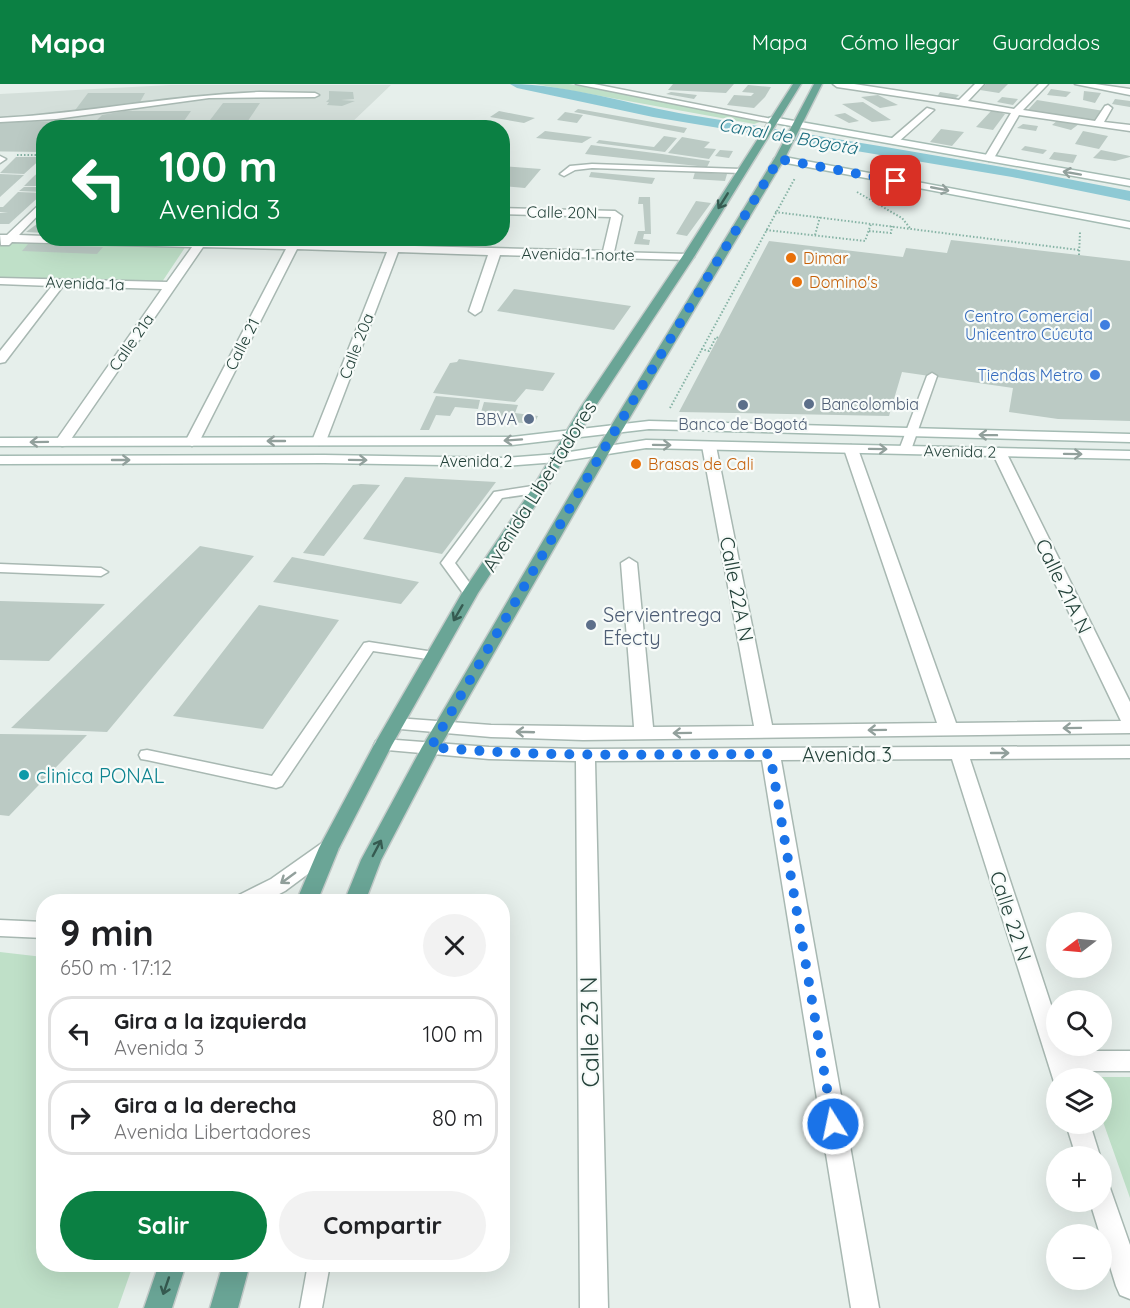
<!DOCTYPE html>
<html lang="es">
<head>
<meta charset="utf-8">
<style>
	body { margin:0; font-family:Quicksand,sans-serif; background:#f2f2f2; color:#202124; height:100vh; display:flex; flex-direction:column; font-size:22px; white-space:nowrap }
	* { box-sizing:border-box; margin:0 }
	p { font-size:20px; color:#757577 }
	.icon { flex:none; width:33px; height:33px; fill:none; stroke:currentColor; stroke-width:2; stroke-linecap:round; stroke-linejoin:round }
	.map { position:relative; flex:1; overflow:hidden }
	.details { position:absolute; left:36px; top:810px; width:474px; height:378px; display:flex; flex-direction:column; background:#fff; border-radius:24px; box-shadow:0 6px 24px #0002 }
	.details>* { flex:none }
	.banner { position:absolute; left:36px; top:36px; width:474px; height:126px; border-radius:24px; box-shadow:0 6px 24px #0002; background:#0b8043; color:#fff; overflow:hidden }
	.needle { width:39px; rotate:254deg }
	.tools { position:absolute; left:1046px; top:828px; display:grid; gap:12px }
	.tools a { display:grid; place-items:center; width:66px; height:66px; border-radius:50%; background:#fff; box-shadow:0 6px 24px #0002; font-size:30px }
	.pin { position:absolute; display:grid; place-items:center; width:51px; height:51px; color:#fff; margin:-26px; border-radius:12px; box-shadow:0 3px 9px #0006 }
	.me { position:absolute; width:66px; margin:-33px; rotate:350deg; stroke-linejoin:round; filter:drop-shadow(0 0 4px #0008) }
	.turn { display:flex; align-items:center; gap:21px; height:126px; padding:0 24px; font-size:27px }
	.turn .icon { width:78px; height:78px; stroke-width:2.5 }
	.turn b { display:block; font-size:42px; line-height:51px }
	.round { display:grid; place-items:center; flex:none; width:63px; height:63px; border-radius:32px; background:#f2f2f2 }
	.head { display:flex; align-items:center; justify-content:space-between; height:102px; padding:0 24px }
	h1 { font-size:36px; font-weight:700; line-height:45px }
	.primary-button { display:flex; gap:12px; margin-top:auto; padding:12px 24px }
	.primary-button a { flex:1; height:69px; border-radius:36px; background:#0b8043; color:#fff; font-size:24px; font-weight:700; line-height:69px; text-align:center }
	.primary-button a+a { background:#f2f2f2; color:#202124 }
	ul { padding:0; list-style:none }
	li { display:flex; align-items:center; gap:18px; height:75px; margin:0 12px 9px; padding:0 12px; border:3px solid #e0e0e0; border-radius:24px }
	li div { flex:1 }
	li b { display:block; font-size:22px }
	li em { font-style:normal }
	header { display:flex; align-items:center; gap:36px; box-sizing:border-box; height:84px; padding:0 30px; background:#0b8043; color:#fff }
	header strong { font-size:28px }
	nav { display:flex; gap:33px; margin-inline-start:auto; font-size:21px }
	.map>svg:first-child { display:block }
	.built { fill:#d4dfda }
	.green { fill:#bfe0c8 }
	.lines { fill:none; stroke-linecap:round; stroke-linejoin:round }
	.canal { fill:#8ec9d4; fill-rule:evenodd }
	.building { fill:#bbcac4 }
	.lane-casing { stroke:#a8b8b2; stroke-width:3 }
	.street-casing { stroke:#a8b8b2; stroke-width:3 }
	.secondary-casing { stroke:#a4bbb3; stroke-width:3 }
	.primary-casing { stroke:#c2cac8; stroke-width:3 }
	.path { stroke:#86b3a5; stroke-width:2; stroke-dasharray:1.5 2; stroke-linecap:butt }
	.lane { fill:#fff; fill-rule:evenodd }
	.street { fill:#fff; fill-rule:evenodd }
	.secondary { fill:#fff; fill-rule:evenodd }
	.primary { fill:#6aa596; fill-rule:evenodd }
	.oneway { stroke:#92a09c }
	.oneway2 { stroke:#365b51 }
	.route { stroke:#1a73e8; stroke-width:10; stroke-dasharray:0 18 }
	.food-dot { fill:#e8710a; stroke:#f7fbf9; stroke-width:2 }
	.shop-dot { fill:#3f7fe0; stroke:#f7fbf9; stroke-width:2 }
	.service-dot { fill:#5c6f8a; stroke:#f7fbf9; stroke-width:2 }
	.culture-dot { fill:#0f9aa8; stroke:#f7fbf9; stroke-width:2 }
	.labels { text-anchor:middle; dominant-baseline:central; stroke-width:4.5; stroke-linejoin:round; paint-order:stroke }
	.far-street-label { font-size:16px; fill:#24423a; stroke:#f7fbf9 }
	.far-food-label { font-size:16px; fill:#c56008; stroke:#f7fbf9; text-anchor:start }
	.far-shop-label { font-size:16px; fill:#366cbe; stroke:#f7fbf9; text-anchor:end }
	.far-service-label { font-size:16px; fill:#4e5e75; stroke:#f7fbf9; text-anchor:start }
	.far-water-label { font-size:18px; font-style:italic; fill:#1c6f80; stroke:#f7fbf9 }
	.street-label { font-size:20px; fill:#24423a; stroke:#f7fbf9 }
	.service-label { font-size:20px; fill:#4e5e75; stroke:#f7fbf9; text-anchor:start }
	.culture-label { font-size:20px; fill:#0d838f; stroke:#f7fbf9; text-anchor:start }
	.near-street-label { font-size:24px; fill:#24423a; stroke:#f7fbf9 }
</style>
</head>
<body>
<header>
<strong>Mapa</strong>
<nav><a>Mapa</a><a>Cómo llegar</a><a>Guardados</a></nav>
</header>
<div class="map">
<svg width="1130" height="1224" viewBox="0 0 1130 1224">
	<rect width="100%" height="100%" fill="#e6efeb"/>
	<!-- built -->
	<path class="built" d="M170 1H391L347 43 44 44 43 68H0V10Z"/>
	<!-- green -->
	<path class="green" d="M535 0H569L763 37 754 40Z
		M0 157 186 162 162 198 155 199 0 194Z
		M0 868 43 873 44 1180 133 1181 118 1224H0Z
		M1130 993V1114L1101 1032V994L1088 993Z"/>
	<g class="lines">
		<!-- canal -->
		<path class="canal" d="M510 0C569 0 631 21 690 31 837 55 984 78 1130 107V117L1012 93 653 33 517 4Z"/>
	</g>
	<!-- building -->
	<path class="building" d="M673 0H734L726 9 668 6Z
		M986 0H1008L999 9 980 6Z
		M748 1 771 3 765 13 754 24 727 21 734 11 751 12 754 9 742 8Z
		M1051 5 1071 8 1066 13 1047 11Z
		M329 7 353 8 354 15 341 16 355 17 342 22 327 21 329 18H326L329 15Z
		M1084 7 1101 9 1095 19 1083 16Z
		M671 8 697 11 694 15 666 10Z
		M940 8 959 11 954 16 937 13Z
		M88 9H145L140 18 73 29Z
		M878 11 898 21 880 24 861 13Z
		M1002 13 1018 15 1013 21 997 18Z
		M1115 15 1130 17V23L1112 20Z
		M1037 16 1104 27 1095 38 1027 27Z
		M863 18 891 36 872 38 842 20Z
		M223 19H260L243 44H204Z
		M578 25 687 44 684 49 574 28Z
		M992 26 1005 30 993 46 976 43Z
		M124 27H191L179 44H44V68L0 67V37L95 38 102 31Z
		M499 27 535 34 524 39 490 33Z
		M565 28 583 31 577 39 557 36Z
		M845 29 859 37 849 39 834 31Z
		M1058 36 1079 40 1071 46 1052 41Z
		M1023 40 1038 42 1036 47 1017 44Z
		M941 45 964 48 952 62 930 58Z
		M545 47 592 53 582 59 536 54Z
		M1083 47 1108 52 1099 65 1075 60Z
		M664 52 677 54 665 68 596 59 599 56 654 63Z
		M682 53 710 58 704 64 716 65 709 75 668 69Z
		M591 61 662 70 710 77 707 83 585 70Z
		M1025 62 1047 66 1043 70 1021 66Z
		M720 66 733 67 729 74 715 72Z
		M1101 66 1130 72V73L1115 77 1093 74Z
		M1054 68 1077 71 1073 79 1049 75Z
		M16 73H43L24 90 0 89Z
		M503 82 541 85 525 104 502 102Z
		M44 83V102H24L33 93Z
		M591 88 655 94 652 100 589 93Z
		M695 88 727 90 725 97 693 95Z
		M0 90 24 91 0 113Z
		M24 103H44V108L19 107Z
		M18 108 43 109 9 140H0V129H8L0 128V123H3Z
		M639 113H650L651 150H644L643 155 650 156 649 161 634 160 638 147H645L643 120H638Z
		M696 117 711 119 687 152 676 150Z
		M44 134V149L26 148 37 140Z
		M951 156 1130 177V337L1058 335 1009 328 1013 304 902 288 889 332 679 328 769 157 903 173 906 164 947 169Z
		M28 160 103 163 97 170 22 167Z
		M514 205 631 222 614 246 497 227Z
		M459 275 555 289 543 307 526 305 515 318 433 309 450 279 457 278Z
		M436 312 480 316 478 325 455 323 450 332 436 331 429 346H420Z
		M484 318 518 321 515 329 538 332 534 340 479 335Z
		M405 393 496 398 442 470 363 455Z
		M361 400 380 401 324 472 303 469 353 401Z
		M200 462 254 472 107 648 11 644Z
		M292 473 419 498 401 520 273 498Z
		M0 517 105 520 49 577 0 576Z
		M259 521 339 536 263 645 173 632Z
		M0 650 87 651 9 732 0 731Z"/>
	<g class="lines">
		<!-- lane casing -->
		<g class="lane-casing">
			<path id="lane" d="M260 8 315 9 319 11 315 13 209 14 56 35 0 38V34C87 29 173 11 260 8Z
				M592 80 741 85 745 87 741 89 592 84 575 86 564 92 560 90 570 82Z
				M932 289 937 292 911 366 909 369H901L899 366 927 292Z
				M539 401 543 402 545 405 543 408 502 414 455 479 477 509 475 512H465L441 479 494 408Z
				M0 480 101 484 108 488 101 492 0 488Z
				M369 558 434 568 441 572 434 576 373 567 282 702 276 704 147 676 141 675 139 671 141 667 147 666 272 692 364 559Z
				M308 1180H330L322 1224H300Z"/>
		</g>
		<!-- street casing -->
		<g class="street-casing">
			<path id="street" d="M576 0H594L777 36 772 39Z
				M833 0H854L959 16 975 0H984L968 17 1014 25 1039 0H1048L1023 26 1095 37 1105 22 1108 21 1112 24 1104 38 1130 41V47L1019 31 994 74 989 77 984 74 1011 29 837 3Z
				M1075 0H1095L1130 5V11Z
				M927 24 934 26 897 59H891V55Z
				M0 72 6 75 0 79Z
				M44 116V125L19 151 44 152V154H209L208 156 289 159 291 154H302L300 159 603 167 611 133 502 130V124L615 127 622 132 614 168 688 170 694 173 688 176 500 171 481 227 475 231 469 227 488 171 398 168 326 357 319 361 312 357 387 168 297 165 199 358 192 362 185 358 286 165 203 163 67 361 62 362 55 358 162 205 63 202 5 278 0 279V267L52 202 0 200V194L167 198 192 163 12 158 9 161H1L0 151H7Z
				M709 358 716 362 772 641 937 639 844 365 851 361 858 365 956 639 1121 637 992 368 999 364 1006 368 1130 618V649L583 656 491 653 389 644 387 640 389 636 396 634 491 641 634 643 621 479 629 474 637 479 653 643 754 642 702 362Z
				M383 655 489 663 585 665 1130 662V674L970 675 1056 936V962H1064L1066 967H1130V987H1073L1075 994H1056L1055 1001 952 675 781 676 879 1224H851L762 676 595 677 608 1224H580L576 677 489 675 376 665 374 661 376 657Z
				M329 757 336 759 339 764 336 769 285 807 264 818H234L237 812 271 795 322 759Z
				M0 836 44 838V854L0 852Z
				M1066 1040H1090L1100 1072H1076Z
				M1101 1100 1110 1104 1130 1161V1215L1120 1211 1116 1202 1090 1118H1101Z"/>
		</g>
		<!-- secondary casing -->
		<g class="secondary-casing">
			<path id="secondary" d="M772 33 1130 96V102L769 38V34Z
				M779 72 1130 138V144L776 77 774 75Z
				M649 337 1130 350V358L649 345 512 361 0 362V354L512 353Z
				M646 356 1130 367V375L646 364 557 378 505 382 324 379 0 380V372L324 371 505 374 557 370Z"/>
		</g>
		<!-- primary casing -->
		<g class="primary-casing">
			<path id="primary" d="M793 0H801L694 173 595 323 546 405 478 509 392 661 339 764 317 818H296L319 764 374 661 462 509 532 405 581 323 682 173Z
				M814 0H822L786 72 611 365 440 663 381 776 365 818H344L361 776 422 663 597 365 776 72Z
				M159 1180H186L172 1224H144Z
				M223 1180H250L238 1224H210Z"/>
		</g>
		<!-- path -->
		<path class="path" d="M17 71H44
			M857 108 902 134 910 144
			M775 128 1079 166
			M766 146 865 157 871 140
			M869 147 891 149 892 142
			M815 151 820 133
			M1079 171 1080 148
			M701 265 709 267 716 253 718 254
			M670 324 795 94"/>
		<!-- lane -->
		<use href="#lane" class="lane"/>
		<!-- street -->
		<use href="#street" class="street"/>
		<!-- secondary -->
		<use href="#secondary" class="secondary"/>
		<!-- primary -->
		<use href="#primary" class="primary"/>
	</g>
	<!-- one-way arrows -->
	<defs><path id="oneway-shaft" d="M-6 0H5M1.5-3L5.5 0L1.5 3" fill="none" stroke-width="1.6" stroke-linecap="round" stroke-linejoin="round" transform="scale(1.5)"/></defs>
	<g class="oneway">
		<use href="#oneway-shaft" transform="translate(1072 89) rotate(-170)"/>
		<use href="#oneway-shaft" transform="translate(940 105) rotate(11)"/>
		<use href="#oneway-shaft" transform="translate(988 351) rotate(-179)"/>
		<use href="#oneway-shaft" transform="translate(513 356) rotate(176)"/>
		<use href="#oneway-shaft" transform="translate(276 357) rotate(180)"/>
		<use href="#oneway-shaft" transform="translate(39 358) rotate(179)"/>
		<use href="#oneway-shaft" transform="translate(662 361) rotate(1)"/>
		<use href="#oneway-shaft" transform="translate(878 365) rotate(1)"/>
		<use href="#oneway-shaft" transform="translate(1073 370) rotate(1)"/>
		<use href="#oneway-shaft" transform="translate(121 376)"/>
		<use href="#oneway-shaft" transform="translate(358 376) rotate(1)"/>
		<use href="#oneway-shaft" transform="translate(1072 644) rotate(179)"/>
		<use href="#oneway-shaft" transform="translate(877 646) rotate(179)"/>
		<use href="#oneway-shaft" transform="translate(525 648) rotate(-178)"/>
		<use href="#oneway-shaft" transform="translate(682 649) rotate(179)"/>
		<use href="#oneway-shaft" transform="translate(1000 669)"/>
		<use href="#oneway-shaft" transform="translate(288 794) rotate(144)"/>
	</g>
	<g class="oneway2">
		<use href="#oneway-shaft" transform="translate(723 117) rotate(122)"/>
		<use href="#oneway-shaft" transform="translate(458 529) rotate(120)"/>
		<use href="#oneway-shaft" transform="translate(377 764) rotate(-62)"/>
		<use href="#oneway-shaft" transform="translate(166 1202) rotate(109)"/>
	</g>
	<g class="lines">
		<!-- route -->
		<path class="route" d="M833 1040 770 670C657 670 544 674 431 663L604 365 779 75 896 97"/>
	</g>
	<!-- markers -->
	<g class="food-dot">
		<circle cx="791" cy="174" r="6"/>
		<circle cx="797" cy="198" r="6"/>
		<circle cx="636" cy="380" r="6"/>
	</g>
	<g class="shop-dot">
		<circle cx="1105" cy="241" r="6"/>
		<circle cx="1095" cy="291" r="6"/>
	</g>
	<g class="service-dot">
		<circle cx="809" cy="320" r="6"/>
		<circle cx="743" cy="321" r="6"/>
		<circle cx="529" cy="335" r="6"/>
		<circle cx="591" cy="541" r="6"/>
	</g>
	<circle class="culture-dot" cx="24" cy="691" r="6"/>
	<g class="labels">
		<!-- far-street labels -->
		<g class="far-street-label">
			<text transform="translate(562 128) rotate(1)">Calle 20N</text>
			<text transform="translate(578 170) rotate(1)">Avenida 1 norte</text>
			<text transform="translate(85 199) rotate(2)">Avenida 1a</text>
			<text transform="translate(131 258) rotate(-55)">Calle 21a</text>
			<text transform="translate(242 260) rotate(-63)">Calle 21</text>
			<text transform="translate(356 262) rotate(-69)">Calle 20a</text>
			<text transform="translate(960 367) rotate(1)">Avenida 2</text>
			<text x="476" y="377">Avenida 2</text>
		</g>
		<!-- far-food labels -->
		<g class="far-food-label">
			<text x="803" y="174">Dimar</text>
			<text x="809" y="198">Domino's</text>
			<text x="648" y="380">Brasas de Cali</text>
		</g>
		<!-- far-shop labels -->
		<g class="far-shop-label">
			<text x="1093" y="232">Centro Comercial<tspan x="1093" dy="18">Unicentro Cúcuta</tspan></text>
			<text x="1083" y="291">Tiendas Metro</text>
		</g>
		<!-- far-service labels -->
		<g class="far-service-label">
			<text x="821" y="320">Bancolombia</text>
			<text x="517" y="335" text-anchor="end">BBVA</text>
			<text x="743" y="340" text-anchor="middle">Banco de Bogotá</text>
		</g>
		<!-- far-water labels -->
		<g class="far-water-label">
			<text transform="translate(788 52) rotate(10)">Canal de Bogotá</text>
		</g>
		<!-- street labels -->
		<g class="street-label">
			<text transform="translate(539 402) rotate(-58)">Avenida Libertadores</text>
			<text transform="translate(1064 502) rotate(64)">Calle 21A N</text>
			<text transform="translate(737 505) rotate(79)">Calle 22A N</text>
			<text x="847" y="670">Avenida 3</text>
			<text transform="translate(1011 832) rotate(72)">Calle 22 N</text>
		</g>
		<!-- service labels -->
		<g class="service-label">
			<text x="603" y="530">Servientrega<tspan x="603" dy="23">Efecty</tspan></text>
		</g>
		<!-- culture labels -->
		<g class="culture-label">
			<text x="36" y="691">clinica PONAL</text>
		</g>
		<!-- near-street labels -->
		<g class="near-street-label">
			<text transform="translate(589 948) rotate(-91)">Calle 23 N</text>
		</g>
	</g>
</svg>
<div class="tools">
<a><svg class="needle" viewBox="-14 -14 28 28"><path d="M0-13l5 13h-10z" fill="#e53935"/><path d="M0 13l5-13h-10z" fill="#757577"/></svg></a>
<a><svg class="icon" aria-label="search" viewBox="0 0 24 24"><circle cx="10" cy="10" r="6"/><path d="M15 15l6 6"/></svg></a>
<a><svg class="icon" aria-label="layers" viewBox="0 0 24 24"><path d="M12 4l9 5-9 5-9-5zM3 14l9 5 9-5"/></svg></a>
<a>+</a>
<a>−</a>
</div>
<div class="pin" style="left:896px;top:97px;background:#d93025"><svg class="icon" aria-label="arrive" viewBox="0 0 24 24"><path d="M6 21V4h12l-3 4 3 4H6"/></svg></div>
<svg class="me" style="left:833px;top:1040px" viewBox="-20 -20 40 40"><circle r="17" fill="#1a73e8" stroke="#fff" stroke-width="3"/><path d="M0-11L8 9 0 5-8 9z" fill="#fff"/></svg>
<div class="banner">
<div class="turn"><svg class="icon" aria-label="left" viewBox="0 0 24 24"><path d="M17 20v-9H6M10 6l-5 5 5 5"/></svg><div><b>100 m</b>Avenida 3</div></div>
</div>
<section class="details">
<div class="head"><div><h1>9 min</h1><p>650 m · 17:12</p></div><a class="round"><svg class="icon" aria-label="close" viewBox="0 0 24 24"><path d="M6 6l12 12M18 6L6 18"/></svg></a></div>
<ul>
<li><svg class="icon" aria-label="left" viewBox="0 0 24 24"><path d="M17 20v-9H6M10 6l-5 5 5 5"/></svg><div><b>Gira a la izquierda</b><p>Avenida 3</p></div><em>100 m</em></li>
<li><svg class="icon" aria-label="right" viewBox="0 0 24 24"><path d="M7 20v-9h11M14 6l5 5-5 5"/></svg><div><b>Gira a la derecha</b><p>Avenida Libertadores</p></div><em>80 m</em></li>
</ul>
<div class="primary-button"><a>Salir</a><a>Compartir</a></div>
</section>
</div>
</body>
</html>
